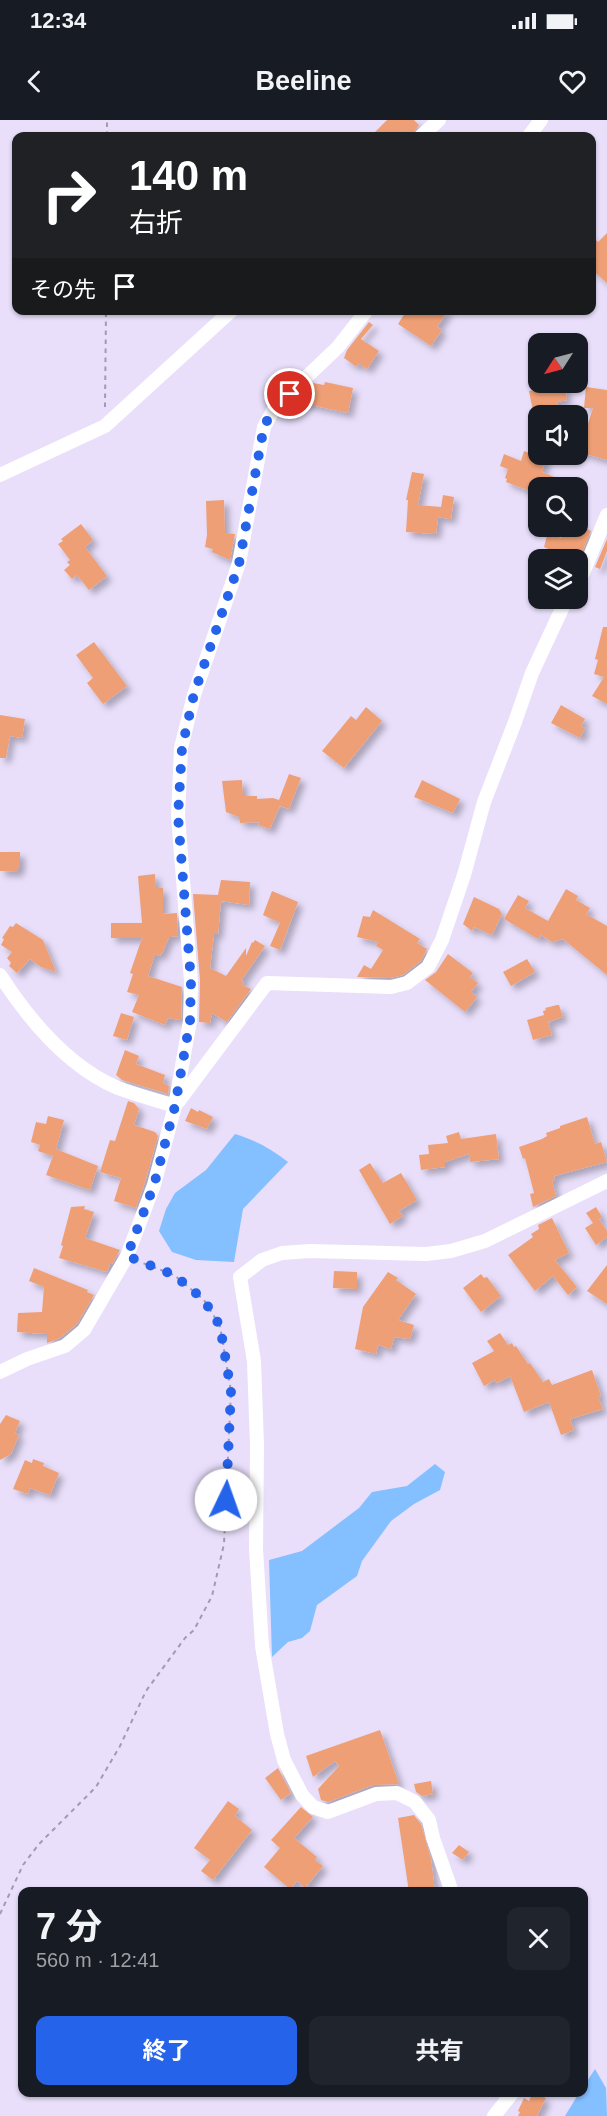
<!DOCTYPE html>
<html lang="ja">
<head>
<meta charset="utf-8">
<style>
	body { margin:0; font-family:Helvetica,"Noto Sans JP",sans-serif; background:#20242c; color:#f1f3f6; height:100vh; display:flex; flex-direction:column; font-size:22px; white-space:nowrap }
	* { box-sizing:border-box; margin:0 }
	p { font-size:20px; color:#9ea1a6 }
	.icon { flex:none; width:33px; height:33px; fill:none; stroke:currentColor; stroke-width:2; stroke-linecap:round; stroke-linejoin:round }
	.map { position:relative; flex:1; overflow:hidden }
	.panel { position:absolute; left:18px; top:1767px; width:570px; height:210px; display:flex; flex-direction:column; background:#171b24; border-radius:12px; box-shadow:0 2px 4px #0004 }
	.panel>* { flex:none }
	.hud { position:absolute; left:12px; top:12px; width:584px; height:183px; border-radius:12px; box-shadow:0 2px 4px #0004; background:#202124; color:#fff; overflow:hidden }
	.needle { width:39px; rotate:234deg }
	.buttons { position:absolute; left:528px; top:213px; display:grid; gap:12px }
	.buttons a { display:grid; place-items:center; width:60px; height:60px; border-radius:12px; background:#171b24; box-shadow:0 2px 4px #0004; font-size:30px }
	.pin { position:absolute; display:grid; place-items:center; width:51px; height:51px; color:#fff; margin:-26px; border:3px solid #fff; border-radius:50%; box-shadow:0 2px 6px #0007 }
	.me { position:absolute; width:66px; margin:-33px; rotate:3deg; stroke-linejoin:round; filter:drop-shadow(0 0 4px #0008) }
	.turn { display:flex; align-items:center; gap:21px; height:126px; padding:0 18px; font-size:27px }
	.turn .icon { width:78px; height:78px; stroke-width:2.5 }
	.turn b { display:block; font-size:42px; line-height:51px }
	.then { display:flex; align-items:center; height:57px; padding:0 18px; background:#0003; gap:12px; font-size:22px }
	.round { display:grid; place-items:center; flex:none; width:63px; height:63px; border-radius:12px; background:#20242c }
	.summary { display:flex; align-items:center; justify-content:space-between; height:102px; padding:0 18px }
	h1 { font-size:36px; font-weight:700; line-height:45px }
	.action { display:flex; gap:12px; margin-top:auto; padding:12px 18px }
	.action a { flex:1; height:69px; border-radius:12px; background:#2563eb; color:#fff; font-size:24px; font-weight:700; line-height:69px; text-align:center }
	.action a+a { background:#20242c; color:#f1f3f6 }
	.status { display:flex; justify-content:space-between; align-items:center; height:42px; padding:0 30px; background:#171b24; direction:ltr }
	.status svg { height:16px; fill:currentColor }
	header { display:flex; justify-content:space-between; align-items:center; height:78px; padding:0 18px; background:#171b24; font-size:27px; font-weight:700 }
	.map>svg:first-child { display:block }
	.water { fill:#84bfff }
	.building { fill:#ef9f76; filter:url(#shadow) }
	.lines { fill:none; stroke-linecap:round; stroke-linejoin:round }
	.path { stroke:#a29ab0; stroke-width:2; stroke-dasharray:4.5 4.5; stroke-linecap:butt }
	.minor { stroke:#fff; stroke-width:14 }
	.route { stroke:#2563eb; stroke-width:10; stroke-dasharray:0 18 }
</style>
</head>
<body>
<div class="status"><b>12:34</b><svg viewBox="0 0 49 12"><path d="M0 12V9h3v3zM5 12V6h3v6zM10 12V3h3v9zM15 12V0h3v12zM26 1h20v11H26zM47 4h2v5h-2z"/></svg></div>
<header><svg class="icon" aria-label="back" viewBox="0 0 24 24"><path d="M15 5l-7 7 7 7"/></svg>Beeline<svg class="icon" aria-label="heart" viewBox="0 0 24 24"><path d="M12 20l-8-8c-3-5 5-10 8-4 3-6 11-1 8 4z"/></svg></header>
<div class="map">
<svg width="607" height="1996" viewBox="0 0 607 1996">
	<defs>
		<filter id="shadow"><feDropShadow dx="5" dy="5" stdDeviation="3" flood-color="#0004"/></filter>
	</defs>
	<rect width="100%" height="100%" fill="#e9dffb"/>
	<!-- water -->
	<path class="water" d="M235 1014C255 1020 271 1029 288 1042L243 1089 234 1142 196 1140 172 1132 159 1111 166 1089 175 1073 206 1050Z
		M435 1344 445 1352 440 1370 414 1384 391 1401 362 1441 357 1456 317 1485 310 1511 302 1518 288 1522 272 1537 269 1440 302 1431 359 1388 372 1372 407 1366Z
		M595 1949 606 1968 607 1996H565L579 1973 584 1972V1966Z"/>
	<!-- building -->
	<path class="building" d="M387 0H414L419 5 413 13 412 16H409L402 10 396 16H371Z
		M607 113V163L591 149V115L598 122Z
		M407 190H448L437 207 442 210 431 226 398 204Z
		M369 202 373 205 361 219 379 231 367 249 358 243 357 247 344 238 347 230Z
		M325 262 353 268 348 293 302 283 303 276 313 263 324 265Z
		M565 266 567 280 557 282 559 296H534L529 271Z
		M586 267 607 270V340L579 332 580 318 583 319 593 288H584Z
		M524 331 546 339 542 352 581 368H538V374L506 362 507 359 505 358 508 349 500 346 504 334 521 341Z
		M412 352 424 354 418 385 441 387 443 375 454 377 451 399 438 397 436 414 406 412 408 380H406Z
		M224 380 225 413 235 414 230 440 212 432 213 429 205 427 207 415 206 381Z
		M81 404 93 420 85 427 107 456 89 470 77 455 72 459 64 450 70 445 67 442 70 440 58 424 63 421 61 419Z
		M566 406H581L591 411 578 442V440H572L544 427 548 412 561 418Z
		M607 419V431L600 449 595 447Z
		M603 507H607V584L592 576 604 557 594 554 598 540 595 539Z
		M94 522 127 566 103 584 87 563 93 558 76 535Z
		M561 585 585 599 581 606 585 608 580 618 551 603Z
		M366 587 382 601 344 648 322 631 351 596 356 600Z
		M0 595 25 599 22 618 10 616 6 638H0Z
		M289 654 301 658 289 689 280 686 270 709 258 705 259 702 240 703 239 697 226 692 222 661 242 660 243 676H257V679L273 678 279 680Z
		M422 660 460 679 453 693 414 677Z
		M0 732H20V748H18V752L0 751Z
		M155 754 156 768H163V794L177 793 178 816 169 817 162 834 161 833 160 836 155 834 148 856 182 867 181 900 168 898 165 905 132 892 139 875 127 872 133 854 130 853 142 818H111V803H142L138 756Z
		M221 760 250 762 249 785 221 781 218 814H214L210 848 226 856 246 828V836L252 822 253 823 255 820 265 826 241 861 244 862 242 865 251 869 227 902 212 893 210 903 199 902 200 860 193 774 218 775Z
		M566 769 578 776 576 780 590 788 586 794 607 806V855L563 819 552 822 541 815 538 819 504 799 518 775 529 781 525 788 548 801Z
		M272 771 298 782 280 830 270 826 280 803 263 795Z
		M474 777 499 789 502 794 492 815 474 807 472 811 463 804Z
		M373 790 420 819 417 823 427 829 421 841 403 855 390 858 357 857 364 845 371 849 383 830 376 826 378 822 357 817 363 796 370 797Z
		M16 803 43 820 56 852 41 847 30 839 17 853 9 846 11 843 7 838 12 832 1 825 4 819 2 818 10 806 13 807Z
		M448 834 473 853 470 857 478 863 471 872 477 877 465 892 425 860 436 852Z
		M527 839 535 852 511 866 503 852Z
		M557 885H559L563 897 548 902 552 915 533 920 527 900 544 895 543 891 546 890 545 888Z
		M121 893 134 897 127 920 113 916Z
		M125 930 139 936 136 944 165 955 163 963 169 966 168 974 122 960 116 955Z
		M128 981 134 983 139 989 134 1005 155 1012 158 1016 145 1062 136 1088 114 1081 121 1058 100 1052 110 1020 115 1021Z
		M191 988 198 992 199 990 213 997 207 1009 185 1001Z
		M48 996 64 1000 56 1029 98 1046 90 1070 46 1055 53 1036 38 1031 40 1025 31 1022 36 1002 46 1004Z
		M587 997 595 1024 601 1022 607 1042 554 1056 555 1060 552 1061 556 1076 533 1087 530 1074 534 1073 525 1038 523 1039 519 1027 542 1019 547 1016 546 1013 560 1008V1006Z
		M459 1012 461 1019 496 1014 499 1039 470 1042 469 1034 445 1042V1047L421 1050 419 1035 429 1034 428 1025 448 1023 446 1016Z
		M370 1043 383 1063 401 1053 417 1080 399 1091 403 1096 390 1104 359 1050Z
		M85 1086 84 1089 94 1092 85 1118 120 1130 112 1144H110L107 1152 59 1138 63 1126 61 1125 71 1087Z
		M596 1087 602 1097 599 1099 607 1111V1117L596 1125 585 1108 593 1103 586 1093Z
		M552 1098 569 1133 555 1140 577 1167 568 1175 553 1156 535 1171 508 1135 533 1117 531 1114 539 1109 538 1105Z
		M607 1145V1184L587 1171Z
		M34 1148 88 1170 87 1172 94 1175 77 1204 60 1218 47 1223V1214L17 1212 18 1193 42 1192 44 1167 29 1161Z
		M334 1151 357 1152V1169L333 1168Z
		M388 1152 398 1158 396 1160 416 1174 398 1200 414 1205 410 1219 394 1217 391 1229 378 1225 376 1234 355 1229 363 1187Z
		M481 1154 484 1158 487 1157 501 1176 481 1192 463 1168Z
		M500 1213 508 1225 512 1223 514 1227 516 1226 528 1244 530 1243 543 1262 549 1259 552 1265 592 1250 601 1276 598 1277 603 1289 570 1299 574 1310 561 1315 549 1282 524 1292 510 1256 497 1263 495 1260 484 1266 472 1243 494 1231 487 1221Z
		M6 1295 20 1301 15 1313 19 1315 11 1334 0 1340V1304Z
		M33 1339 44 1343 43 1346 59 1353 50 1375 30 1368 28 1374 13 1369 25 1340 32 1343Z
		M380 1610 399 1664 373 1665 328 1682 321 1680 318 1669 339 1646 335 1641 313 1657 306 1636Z
		M278 1648 291 1673 281 1680 265 1658Z
		M431 1661 433 1674 422 1676 416 1672 414 1664Z
		M228 1681 239 1689 235 1696 252 1710 213 1760 201 1751 210 1740 194 1728Z
		M301 1687 313 1697 294 1718 317 1737 315 1740 323 1746 305 1768 297 1761 290 1769 264 1747 280 1728 271 1720Z
		M414 1695 421 1704 431 1739 435 1772H409L398 1698Z
		M459 1725 469 1732 463 1740 452 1733Z
		M533 1972 546 1978 537 1996H518L520 1992 518 1991 524 1978 529 1981Z"/>
	<g class="lines">
		<!-- path -->
		<path class="path" d="M107 16V0
			M105 287 106 190
			M0 1794 23 1745 39 1724 96 1667 120 1626 146 1571 185 1518 194 1510 212 1476 224 1424 231 1271 220 1206 204 1180 174 1155 140 1142"/>
		<!-- minor -->
		<path class="minor" d="M421 16 439 0
			M529 16 541 0
			M0 355 105 306 232 190
			M578 460 583 453 607 395
			M0 855C29 900 68 947 118 968 137 975 156 980 175 986
			M178 982 267 863 391 867 407 863 428 847 442 820 464 755 484 682 515 602 532 553 567 478
			M0 1252 27 1239 65 1226 84 1210 127 1136 154 1065 175 986 190 901 191 861 178 696 181 628 194 575 239 443 264 307 275 287 338 227 367 190
			M452 1772 433 1718 429 1700 415 1682 397 1673 376 1674 328 1692 313 1687 302 1675 284 1640 277 1614 262 1526 256 1429 257 1325 254 1241 240 1157 262 1140 282 1133 310 1131 426 1134 451 1131 485 1121 607 1061
			M494 1996 513 1972"/>
	</g>
	<g class="lines">
		<!-- route -->
		<path class="route" d="M226 1380 231 1271 220 1206 204 1180 174 1155 127 1136 154 1065 175 986 190 901 191 861 178 696 182 628 194 574 239 444 264 306 275 287 290 274"/>
	</g>
</svg>
<div class="buttons">
<a><svg class="needle" viewBox="-14 -14 28 28"><path d="M0-13l5 13h-10z" fill="#e53935"/><path d="M0 13l5-13h-10z" fill="#9ea1a6"/></svg></a>
<a><svg class="icon" aria-label="sound" viewBox="0 0 24 24"><path d="M4 9h4l5-4v14l-5-4H4zM17 9q2 3 0 6"/></svg></a>
<a><svg class="icon" aria-label="search" viewBox="0 0 24 24"><circle cx="10" cy="10" r="6"/><path d="M15 15l6 6"/></svg></a>
<a><svg class="icon" aria-label="layers" viewBox="0 0 24 24"><path d="M12 4l9 5-9 5-9-5zM3 14l9 5 9-5"/></svg></a>
</div>
<div class="pin" style="left:290px;top:274px;background:#d93025"><svg class="icon" aria-label="arrive" viewBox="0 0 24 24"><path d="M6 21V4h12l-3 4 3 4H6"/></svg></div>
<svg class="me" style="left:226px;top:1380px" viewBox="-20 -20 40 40"><circle r="19" fill="#fff"/><path d="M0-13L10 11 0 6-10 11z" fill="#2563eb"/></svg>
<div class="hud">
<div class="turn"><svg class="icon" aria-label="right" viewBox="0 0 24 24"><path d="M7 20v-9h11M14 6l5 5-5 5"/></svg><div><b>140 m</b>右折</div></div>
<div class="then">その先<svg class="icon" aria-label="arrive" viewBox="0 0 24 24"><path d="M6 21V4h12l-3 4 3 4H6"/></svg></div>
</div>
<section class="panel">
<div class="summary"><div><h1>7 分</h1><p>560 m · 12:41</p></div><a class="round"><svg class="icon" aria-label="close" viewBox="0 0 24 24"><path d="M6 6l12 12M18 6L6 18"/></svg></a></div>
<div class="action"><a>終了</a><a>共有</a></div>
</section>
</div>
</body>
</html>
